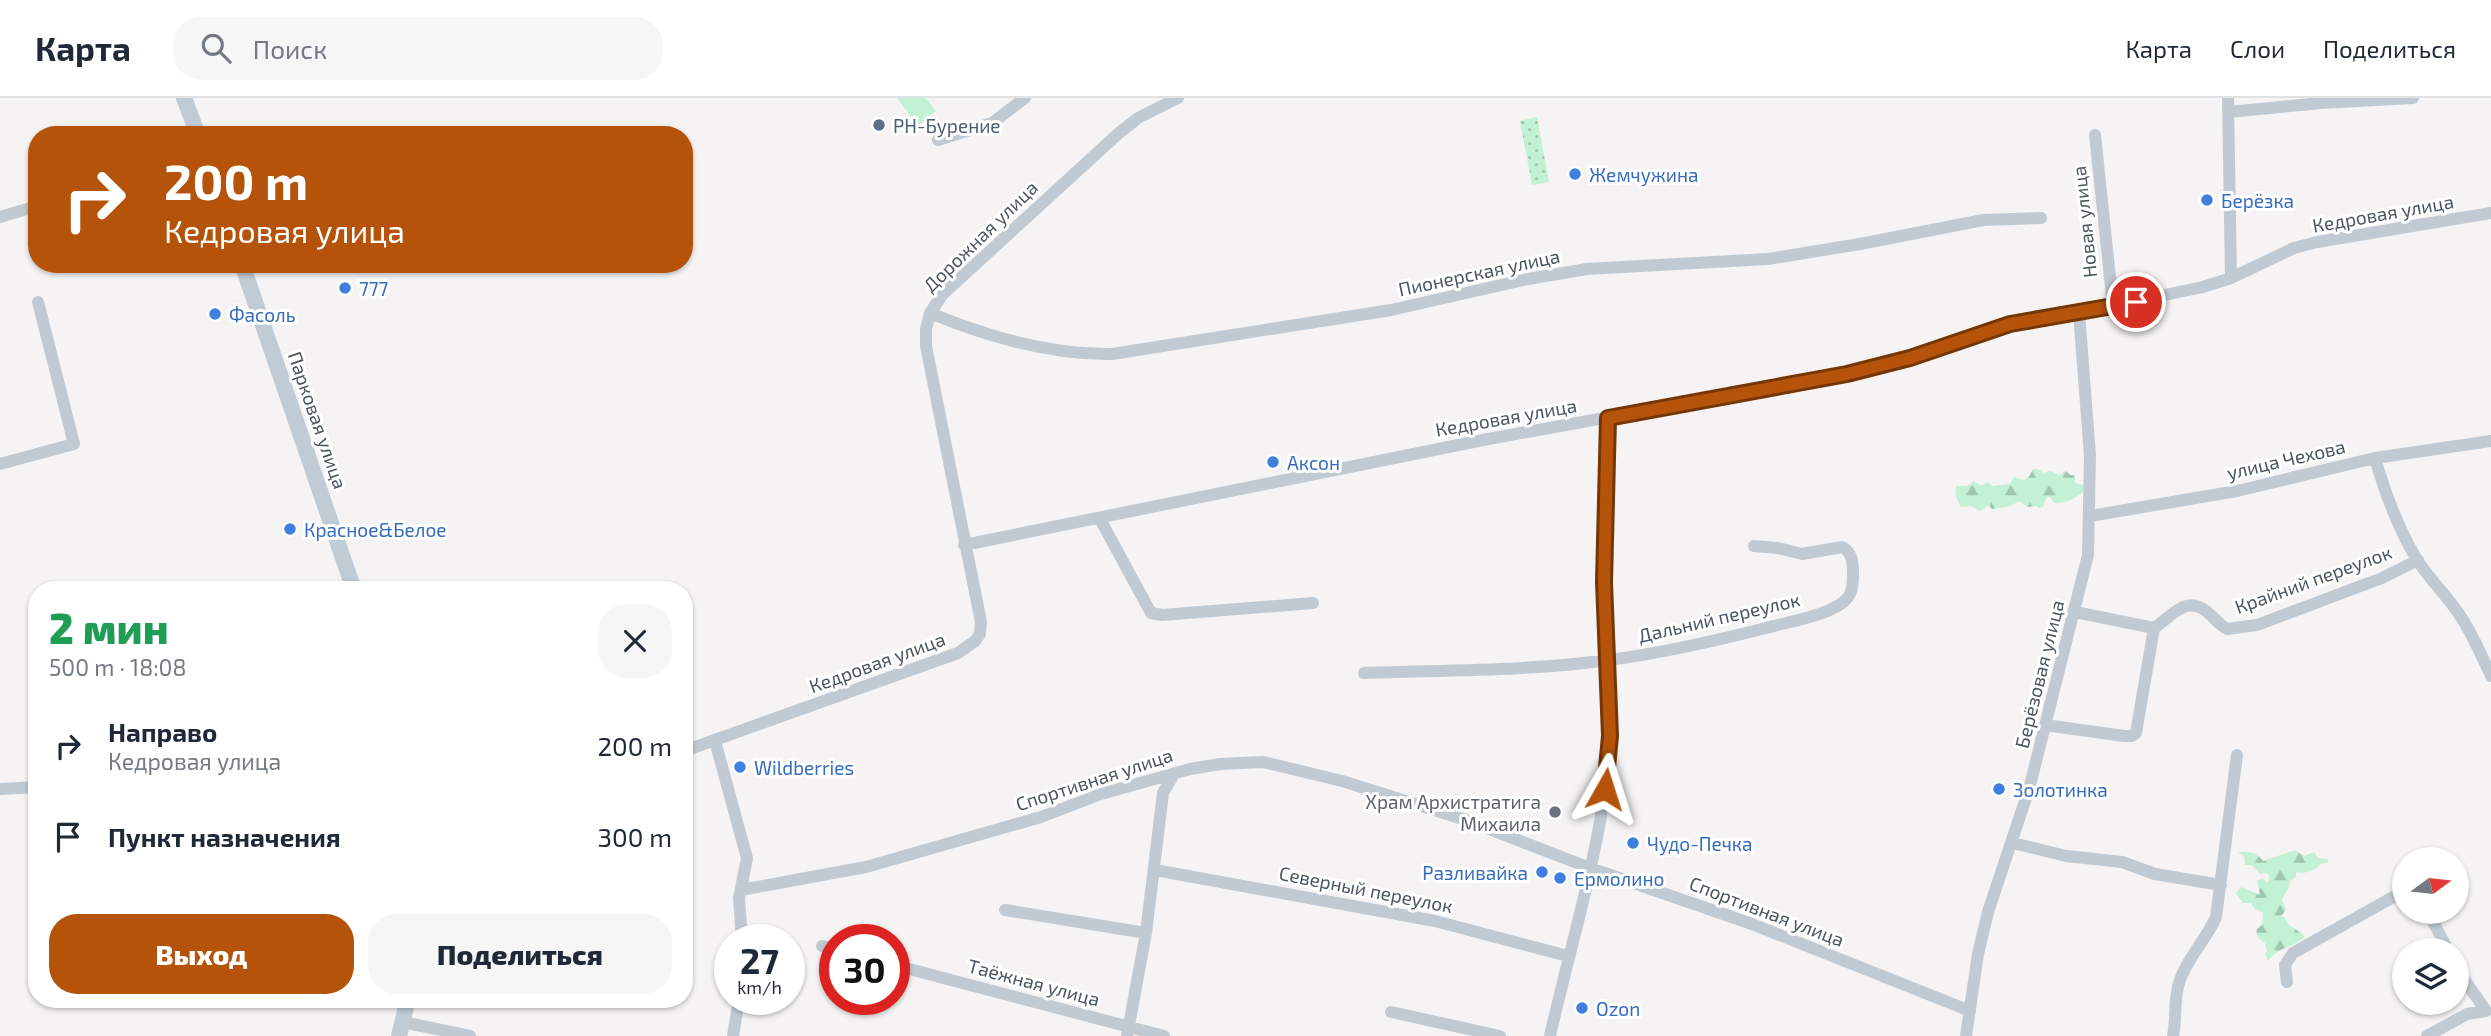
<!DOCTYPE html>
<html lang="ru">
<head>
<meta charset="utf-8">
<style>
	body { margin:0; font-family:"Exo 2",sans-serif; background:#f6f6f7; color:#1f2937; height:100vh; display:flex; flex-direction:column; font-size:26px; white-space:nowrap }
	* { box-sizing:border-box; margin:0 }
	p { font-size:23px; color:#747a83 }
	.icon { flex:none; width:38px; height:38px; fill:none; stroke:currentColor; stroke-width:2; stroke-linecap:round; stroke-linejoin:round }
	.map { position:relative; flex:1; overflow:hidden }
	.panel { position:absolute; left:28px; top:483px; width:665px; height:427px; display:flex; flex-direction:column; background:#fff; border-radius:28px; box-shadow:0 2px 5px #0004 }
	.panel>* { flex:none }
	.hud { position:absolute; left:28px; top:28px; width:665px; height:147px; border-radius:28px; box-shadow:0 2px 5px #0004; background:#b45309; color:#fff; overflow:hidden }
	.needle { width:46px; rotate:75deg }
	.controls { position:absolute; left:2392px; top:749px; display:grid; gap:14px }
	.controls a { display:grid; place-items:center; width:77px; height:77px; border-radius:50%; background:#fff; box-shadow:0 2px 5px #0004; font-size:35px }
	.speed { position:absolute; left:714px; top:826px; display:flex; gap:14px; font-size:35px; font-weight:700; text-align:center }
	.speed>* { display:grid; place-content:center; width:91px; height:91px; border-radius:50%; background:#fff; box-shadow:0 2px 5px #0004; line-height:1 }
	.speed small { font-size:18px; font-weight:400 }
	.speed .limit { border:10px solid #d22; background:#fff; color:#111 }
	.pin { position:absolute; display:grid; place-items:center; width:60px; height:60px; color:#fff; margin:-30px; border:4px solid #fff; border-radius:50%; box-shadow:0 2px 7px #0007 }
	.me { position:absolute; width:77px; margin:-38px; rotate:6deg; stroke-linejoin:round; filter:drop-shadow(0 0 5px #0008) }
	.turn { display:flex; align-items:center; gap:24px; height:147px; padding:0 21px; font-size:32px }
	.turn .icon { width:91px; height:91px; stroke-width:2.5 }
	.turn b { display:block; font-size:49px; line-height:60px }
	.round { display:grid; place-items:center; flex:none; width:74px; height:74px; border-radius:28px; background:#f6f6f7 }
	.head { display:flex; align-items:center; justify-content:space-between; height:119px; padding:0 21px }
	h1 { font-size:42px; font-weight:800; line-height:52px; color:#1e9e55 }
	.cta { display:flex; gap:14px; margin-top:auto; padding:14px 21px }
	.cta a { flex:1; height:80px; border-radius:28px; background:#b45309; color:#fff; font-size:28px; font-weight:800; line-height:80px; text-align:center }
	.cta a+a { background:#f6f6f7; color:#1f2937 }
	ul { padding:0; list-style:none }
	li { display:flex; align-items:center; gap:21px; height:91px; padding:0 21px }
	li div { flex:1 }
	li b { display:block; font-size:26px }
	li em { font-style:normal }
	header { display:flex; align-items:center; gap:42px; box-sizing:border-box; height:98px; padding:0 35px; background:#fff; border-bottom:2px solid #e0e1e3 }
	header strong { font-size:33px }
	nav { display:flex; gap:38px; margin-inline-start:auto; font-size:24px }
	.search { width:490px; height:63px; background:#f6f6f7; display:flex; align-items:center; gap:18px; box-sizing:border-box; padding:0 24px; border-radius:28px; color:#747a83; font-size:26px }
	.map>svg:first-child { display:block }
	.grass { fill:#c3f1d5 }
	.forest { fill:url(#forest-firs) }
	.park { fill:url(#park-dots) }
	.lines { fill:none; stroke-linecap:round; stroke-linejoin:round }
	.street { stroke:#c1cad2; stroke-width:12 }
	.secondary { stroke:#c1cbd6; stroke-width:16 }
	.route-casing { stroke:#753606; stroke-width:18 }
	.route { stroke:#b45309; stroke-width:12 }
	.service-dot { fill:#5c6f8a; stroke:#fff; stroke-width:2.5 }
	.shop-dot { fill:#3f7fe0; stroke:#fff; stroke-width:2.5 }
	.worship-dot { fill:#6b7280; stroke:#fff; stroke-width:2.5 }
	.labels { text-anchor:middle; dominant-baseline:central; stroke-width:6; stroke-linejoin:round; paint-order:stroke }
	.service-label { font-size:19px; fill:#4e5e75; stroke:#fff; text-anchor:start }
	.shop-label { font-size:19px; fill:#366cbe; stroke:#fff; text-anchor:start }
	.street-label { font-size:19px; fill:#4a5661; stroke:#fff }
	.worship-label { font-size:19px; fill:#5b616d; stroke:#fff; text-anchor:end }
</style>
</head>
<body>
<header>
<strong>Карта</strong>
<div class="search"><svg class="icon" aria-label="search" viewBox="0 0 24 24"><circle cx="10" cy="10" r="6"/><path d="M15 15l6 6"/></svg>Поиск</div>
<nav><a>Карта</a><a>Слои</a><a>Поделиться</a></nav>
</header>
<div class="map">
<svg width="2491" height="938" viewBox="0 0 2491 938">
	<defs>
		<pattern id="forest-firs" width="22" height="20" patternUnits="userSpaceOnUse" patternTransform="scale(1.75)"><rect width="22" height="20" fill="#c3f1d5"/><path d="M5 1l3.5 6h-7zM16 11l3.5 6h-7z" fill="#a0c6b0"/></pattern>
		<pattern id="park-dots" width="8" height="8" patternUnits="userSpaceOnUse" patternTransform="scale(1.75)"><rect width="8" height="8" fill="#c3f1d5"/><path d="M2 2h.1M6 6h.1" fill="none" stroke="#a0c6b0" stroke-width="1.8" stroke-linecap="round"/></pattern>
	</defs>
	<rect width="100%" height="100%" fill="#f5f3f3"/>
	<!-- grass -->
	<path class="grass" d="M897 0H926L936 13 918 28Z"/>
	<!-- forest -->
	<path class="forest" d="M2033 371 2041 372 2042 375 2051 373 2059 377 2066 373 2070 377H2075V385L2083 387 2085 392C2076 400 2066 406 2054 405L2050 399H2047L2043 409 2040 410 2036 408 2028 409 2019 403C2008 410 2007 409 1992 411L1989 407 1980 413 1970 408 1961 409C1957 401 1955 399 1956 388H1967L1974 383 1982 388 1988 384 1992 388 2010 386 2014 379 2024 382 2029 379Z
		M2295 752 2304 758 2314 754 2318 760 2327 761 2329 764 2320 766C2315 774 2303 776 2296 774V779L2290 783 2289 789 2282 801 2286 812 2281 818 2284 819 2288 826 2305 838C2291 852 2281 846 2268 863L2265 856 2267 853 2265 845C2259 842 2255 837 2257 831L2262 827 2263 815 2254 810 2251 805H2243L2236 795 2241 789 2260 797 2257 783 2262 780 2268 785 2269 777 2266 775 2260 776 2252 767H2245L2244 758 2238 755C2246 752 2258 755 2263 763Z"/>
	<!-- park -->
	<path class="park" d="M1537 19 1549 84 1532 87 1520 23Z"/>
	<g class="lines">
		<!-- street -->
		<path class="street" d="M2228 0 2231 180
			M2229 14 2321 5 2413 0
			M2095 37 2113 208
			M938 42 992 25 1025 0
			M0 119 37 108
			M930 215C988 239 1050 257 1112 256L1391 212 1528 181 1587 171 1768 161 1860 146 1983 122 2041 120
			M2375 360C2385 395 2397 428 2416 460 2428 480 2446 496 2459 516 2472 535 2481 556 2491 578
			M0 366 74 346 38 204
			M2090 418 2237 393 2375 360 2491 343
			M1100 421 1151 515 1162 517 1313 505
			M964 447 1483 342 1847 276 1910 260 2010 226 2079 215 2203 189 2231 180 2294 150 2317 144 2491 115
			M2154 530C2171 519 2185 497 2206 513 2214 519 2218 526 2227 531L2257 527 2382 480 2418 462
			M1364 575C1445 572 1529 573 1609 562 1662 555 1715 543 1766 530 1788 524 1825 518 1842 505 1852 498 1853 488 1853 477 1853 465 1853 455 1842 449L1802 456 1778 450 1754 448
			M2045 627 2124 638H2132L2136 635 2154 530 2075 514
			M715 643 747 760 739 800 742 842
			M684 653 958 555 975 543 980 536 981 524 926 248V231L930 215 943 196 1119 35 1138 20 1178 0
			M0 691 37 689
			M2013 745 2066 758 2122 764 2155 776 2221 787
			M1155 772 1435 823 1568 858
			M741 792 866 769 1041 719 1101 696 1190 671 1220 666 1263 664 1342 683 1466 722 1590 770 1752 826 1970 913
			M1005 812 1146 835
			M2428 814 2448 852
			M822 848 835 851
			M894 867 1164 938
			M2457 871 2486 913
			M2287 884 2285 867 2293 855 2404 793
			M1391 914 1500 938
			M402 924 470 938
			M733 938 739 901
			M1127 938 1146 835 1163 695 1174 676
			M1550 938C1570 849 1598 760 1608 669 1613 622 1606 574 1604 526 1601 458 1606 388 1608 320
			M1966 938 1978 856 1988 814 2029 691 2088 457 2090 358 2079 215
			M2173 938C2177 919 2173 901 2180 882 2188 859 2206 842 2216 819L2237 657
			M2427 938 2467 916 2486 913"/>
		<!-- secondary -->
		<path class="secondary" d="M184 0 198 37
			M242 166 354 492
			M399 938 408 901"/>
	</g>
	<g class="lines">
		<!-- route casing -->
		<g class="route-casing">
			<path id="route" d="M1605 691 1610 638 1604 484 1608 320 1847 276 1910 260 2010 226 2136 204"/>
		</g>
		<!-- route -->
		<use href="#route" class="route"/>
	</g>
	<!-- markers -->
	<circle class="service-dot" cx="879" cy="27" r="7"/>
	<g class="shop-dot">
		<circle cx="1575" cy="76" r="7"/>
		<circle cx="2207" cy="102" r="7"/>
		<circle cx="345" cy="190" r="7"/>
		<circle cx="215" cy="216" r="7"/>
		<circle cx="1273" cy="364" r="7"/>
		<circle cx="290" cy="431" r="7"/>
		<circle cx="740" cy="669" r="7"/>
		<circle cx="1999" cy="691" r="7"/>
		<circle cx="1633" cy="745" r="7"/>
		<circle cx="1542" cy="774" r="7"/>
		<circle cx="1560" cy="780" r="7"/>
		<circle cx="1582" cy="910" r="7"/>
	</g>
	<circle class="worship-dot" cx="1555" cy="714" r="7"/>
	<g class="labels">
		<!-- service labels -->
		<g class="service-label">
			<text x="893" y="27">РН-Бурение</text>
		</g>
		<!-- shop labels -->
		<g class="shop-label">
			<text x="1589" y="76">Жемчужина</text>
			<text x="2221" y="102">Берёзка</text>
			<text x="359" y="190">777</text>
			<text x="229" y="216">Фасоль</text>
			<text x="1287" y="364">Аксон</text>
			<text x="304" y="431">Красное&amp;Белое</text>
			<text x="754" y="669">Wildberries</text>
			<text x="2013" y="691">Золотинка</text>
			<text x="1647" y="745">Чудо-Печка</text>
			<text x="1528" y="774" text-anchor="end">Разливайка</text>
			<text x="1574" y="780">Ермолино</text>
			<text x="1596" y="910">Ozon</text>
		</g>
		<!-- street labels -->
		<g class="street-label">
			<text transform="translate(2383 115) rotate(-10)">Кедровая улица</text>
			<text transform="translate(2084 124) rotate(-96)">Новая улица</text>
			<text transform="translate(980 138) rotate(-44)">Дорожная улица</text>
			<text transform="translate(1479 174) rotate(-12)">Пионерская улица</text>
			<text transform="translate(1506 319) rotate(-10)">Кедровая улица</text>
			<text transform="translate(318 322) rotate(71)">Парковая улица</text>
			<text transform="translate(2286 361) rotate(-13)">улица Чехова</text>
			<text transform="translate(2313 481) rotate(-20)">Крайний переулок</text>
			<text transform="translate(1719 519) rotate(-13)">Дальний переулок</text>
			<text transform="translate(877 564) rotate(-20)">Кедровая улица</text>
			<text transform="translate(2039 576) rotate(-76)">Берёзовая улица</text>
			<text transform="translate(1094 681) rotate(-18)">Спортивная улица</text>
			<text transform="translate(1366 791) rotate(11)">Северный переулок</text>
			<text transform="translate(1767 813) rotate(21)">Спортивная улица</text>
			<text transform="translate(1034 884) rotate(15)">Таёжная улица</text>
		</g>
		<!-- worship labels -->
		<g class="worship-label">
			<text x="1541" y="703">Храм Архистратига<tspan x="1541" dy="22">Михаила</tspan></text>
		</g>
	</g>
</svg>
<div class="controls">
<a><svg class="needle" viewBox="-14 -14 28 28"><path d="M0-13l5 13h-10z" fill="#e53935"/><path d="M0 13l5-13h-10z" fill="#747a83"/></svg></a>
<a><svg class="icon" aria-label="layers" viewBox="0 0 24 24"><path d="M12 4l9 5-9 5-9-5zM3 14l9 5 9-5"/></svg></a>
</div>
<div class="speed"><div>27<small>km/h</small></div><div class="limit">30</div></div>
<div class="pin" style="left:2136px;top:204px;background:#d93025"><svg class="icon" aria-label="arrive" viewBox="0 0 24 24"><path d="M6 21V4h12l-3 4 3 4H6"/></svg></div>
<svg class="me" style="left:1605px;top:691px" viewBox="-20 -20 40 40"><path d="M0-17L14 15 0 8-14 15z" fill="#b45309" stroke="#fff" stroke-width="4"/></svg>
<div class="hud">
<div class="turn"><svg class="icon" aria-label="right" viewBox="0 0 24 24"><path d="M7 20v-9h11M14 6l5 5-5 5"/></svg><div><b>200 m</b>Кедровая улица</div></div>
</div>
<section class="panel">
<div class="head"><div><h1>2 мин</h1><p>500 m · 18:08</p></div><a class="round"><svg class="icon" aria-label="close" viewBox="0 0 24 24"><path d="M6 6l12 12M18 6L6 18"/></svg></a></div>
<ul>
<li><svg class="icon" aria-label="right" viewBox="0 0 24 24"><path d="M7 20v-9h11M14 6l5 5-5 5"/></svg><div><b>Направо</b><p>Кедровая улица</p></div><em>200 m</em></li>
<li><svg class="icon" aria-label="arrive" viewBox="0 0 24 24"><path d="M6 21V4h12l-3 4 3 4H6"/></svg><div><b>Пункт назначения</b></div><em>300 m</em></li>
</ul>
<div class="cta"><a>Выход</a><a>Поделиться</a></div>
</section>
</div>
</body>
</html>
